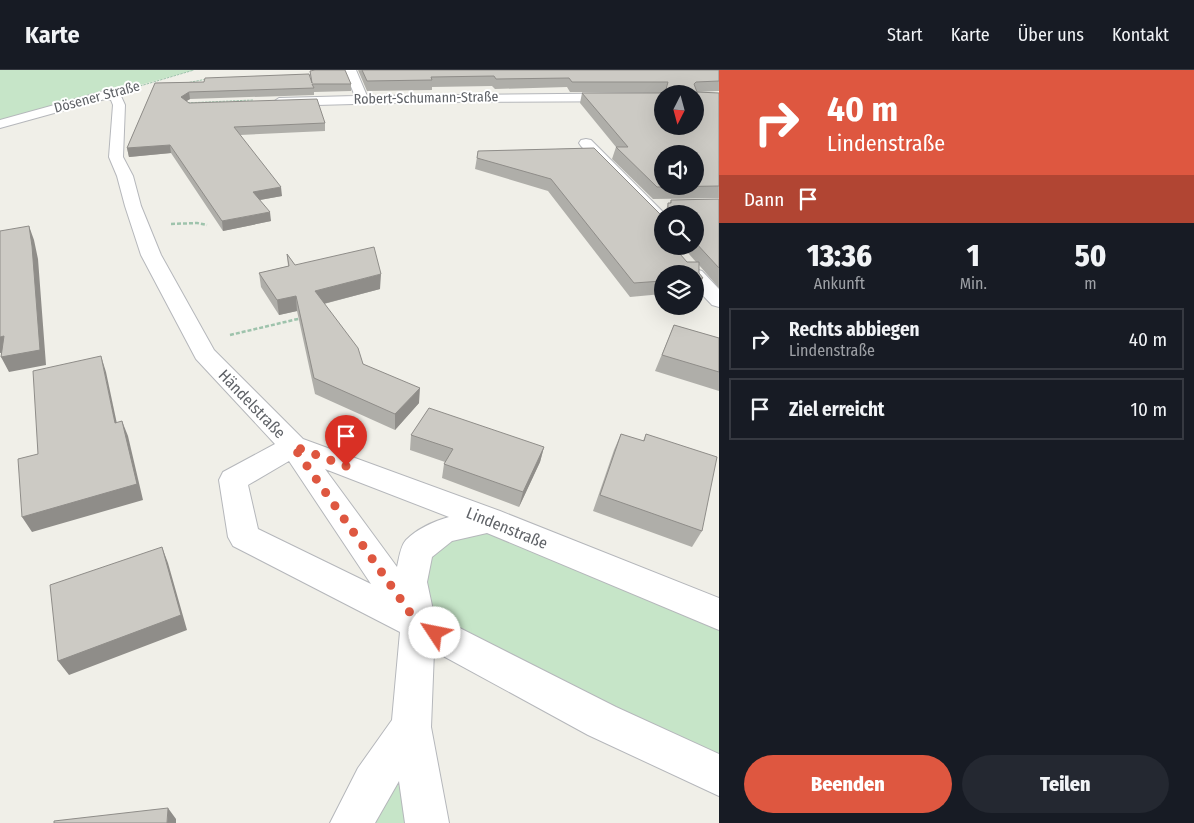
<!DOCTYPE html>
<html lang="de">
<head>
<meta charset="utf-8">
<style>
	body { margin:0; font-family:"Fira Sans Condensed",sans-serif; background:#242831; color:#f1f3f6; height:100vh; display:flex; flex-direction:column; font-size:19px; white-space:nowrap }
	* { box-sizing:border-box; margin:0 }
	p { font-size:16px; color:#9ea1a6 }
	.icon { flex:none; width:28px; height:28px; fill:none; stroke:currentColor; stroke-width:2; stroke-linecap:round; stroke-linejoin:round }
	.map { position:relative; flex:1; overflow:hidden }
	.side { display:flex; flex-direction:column; background:#171b24; width:475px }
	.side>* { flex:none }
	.guide { background:#de5740; color:#fff; overflow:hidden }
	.needle { width:32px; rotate:186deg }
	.controls { position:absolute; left:654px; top:15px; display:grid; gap:10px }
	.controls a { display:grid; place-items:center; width:50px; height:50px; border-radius:50%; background:#171b24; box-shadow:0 5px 20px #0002; font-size:25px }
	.pin { position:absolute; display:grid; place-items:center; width:42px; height:42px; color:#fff; margin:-51px -21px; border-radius:50% 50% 50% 0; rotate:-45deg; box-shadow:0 0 5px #0007 }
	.pin .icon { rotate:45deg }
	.me { position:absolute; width:55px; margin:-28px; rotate:304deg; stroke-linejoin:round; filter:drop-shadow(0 0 4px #0008) }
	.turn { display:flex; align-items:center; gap:18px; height:105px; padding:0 25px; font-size:22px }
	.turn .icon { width:65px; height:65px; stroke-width:2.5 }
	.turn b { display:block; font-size:35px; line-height:42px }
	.then { display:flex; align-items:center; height:48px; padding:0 25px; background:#0003; gap:10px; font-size:19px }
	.eta { display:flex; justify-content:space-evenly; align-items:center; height:85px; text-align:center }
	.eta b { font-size:30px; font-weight:800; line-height:35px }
	.action { display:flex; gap:10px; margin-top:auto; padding:10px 25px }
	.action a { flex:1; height:58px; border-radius:30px; background:#de5740; color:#fff; font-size:20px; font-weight:800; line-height:58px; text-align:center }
	.action a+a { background:#242831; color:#f1f3f6 }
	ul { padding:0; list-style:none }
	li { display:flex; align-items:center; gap:15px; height:62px; margin:0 10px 8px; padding:0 15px; border:2px solid #363941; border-radius:0px }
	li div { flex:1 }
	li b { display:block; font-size:19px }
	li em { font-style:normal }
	header { display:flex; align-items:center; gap:30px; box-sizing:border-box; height:70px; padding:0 25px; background:#171b24; border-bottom:1px solid #363941 }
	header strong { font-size:24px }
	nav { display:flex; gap:28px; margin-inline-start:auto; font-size:18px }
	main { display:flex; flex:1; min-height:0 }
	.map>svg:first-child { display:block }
	.green { fill:#c6e5c8 }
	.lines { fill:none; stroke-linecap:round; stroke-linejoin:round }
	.minor-casing { stroke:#b5b7bb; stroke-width:2 }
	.path-far1 { stroke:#9ec3ac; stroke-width:1; stroke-dasharray:2.5 1; stroke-linecap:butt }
	.path { stroke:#9ec3ac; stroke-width:2.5; stroke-dasharray:4 2; stroke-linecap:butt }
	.minor { fill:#fff; fill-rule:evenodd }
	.wall { fill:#afaea9 }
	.shaded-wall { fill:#8f8d89 }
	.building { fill:#cccac4; stroke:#8f8d89; fill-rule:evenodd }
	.route { stroke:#de5740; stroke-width:9; stroke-dasharray:0 16.2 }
	.labels { text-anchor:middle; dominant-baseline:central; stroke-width:4; stroke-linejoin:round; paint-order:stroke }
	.far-street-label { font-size:14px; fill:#5f6267; stroke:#fff }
	.street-label { font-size:16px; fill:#5f6267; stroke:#fff }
</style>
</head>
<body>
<header>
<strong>Karte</strong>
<nav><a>Start</a><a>Karte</a><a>Über uns</a><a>Kontakt</a></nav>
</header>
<main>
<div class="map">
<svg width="719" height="753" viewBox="0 0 719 753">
	<rect width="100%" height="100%" fill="#f0efe8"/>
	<!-- green -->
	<path class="green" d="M0 0H194L0 54Z
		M489 450 719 544V705L418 554 417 480Z
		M411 657 427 753H352Z"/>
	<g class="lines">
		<!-- minor casing -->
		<g class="minor-casing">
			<path id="minor" d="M344 0H356L367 26 662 23 664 24 662 31 428 32 279 36 273 32 279 28 355 26Z
				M105 21 120 24 125 35 123 87 133 106 141 136 161 185 214 280 303 369 500 441 719 528V560L487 463 452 471 432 487 427 512 434 545 616 637 719 684V726L588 665 434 581 431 657 449 753H405L399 711 375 753H330L358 698 392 650 400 562 233 476 228 467 219 410 223 402 275 374 196 289 141 185 125 136 117 106 109 87 113 35 111 30 105 29 0 58V50ZM289 391 371 514 258 459 248 415ZM325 399 449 447C434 451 417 459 406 470 400 477 399 489 397 497Z
				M586 69 591 70 665 144H662V156L656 155 581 76 579 73 581 70Z
				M695 199 702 201 719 219V237L712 235 695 217V204H686L688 201Z"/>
		</g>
		<!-- path-far1 -->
		<path class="path-far1" d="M186 13 207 9
			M140 16 194 0
			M184 33 253 30"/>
		<!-- path -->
		<path class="path" d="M171 154 197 153 207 155
			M230 265 302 248"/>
		<!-- minor -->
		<use href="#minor" class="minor"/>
	</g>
	<!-- wall -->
	<path class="wall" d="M358 0H719V21L697 22 719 23V128L653 129 612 89 616 77 580 33 582 23 665 22H570L567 17 495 19 492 16 432 17V20L367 21Z
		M310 1 351 14V21L314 22V25L190 29 186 31 189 33 325 53V61L240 65 282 126 260 130 271 151 223 161 171 83 129 87 127 78 155 13 311 10Z
		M594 78 662 176 687 192H696L682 176H695V144H665L668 133H670L671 130 719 129V218L699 195V203L703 208 697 222H695V204H662V224L630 227 548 121 475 99 478 81Z
		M287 184 295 195 380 219 324 234 363 294 419 333 395 360 315 324 297 241 279 245 261 217 259 203 288 196Z
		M674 255 719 268V321L655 301Z
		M621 364 643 371 646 364 702 461 692 477 593 441 614 380Z
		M411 365 544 377 540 392 519 437 442 408 444 394 445 392 410 380Z"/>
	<!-- shaded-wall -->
	<path class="shaded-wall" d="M189 22 190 29 182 34 181 27Z
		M170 75 171 83 129 87 127 78Z
		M281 117 282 126 254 131 253 122Z
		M270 142 271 151 223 161 222 151Z
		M29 156 34 170 38 189 46 295 9 302 1 287Z
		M381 204 380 219 315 236V221Z
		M296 226 297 241 279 245 277 230Z
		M4 266 11 281 0 283V267Z
		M101 286 106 302 120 368 115 353Z
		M420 318 419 333 395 360V344Z
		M122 351 128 366 143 430 32 462 22 447Z
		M544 377 540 392 519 437 523 422Z
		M162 477 168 493 187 560 69 605 58 591Z
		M168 738 176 749V753H167Z"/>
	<!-- building -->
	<path class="building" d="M315 0H345L351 14H312L314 18 189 22 181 27 189 33 317 29 325 53 234 57 281 117 253 122 270 142 222 151 170 75 127 78 155 13 204 12 205 8 309 4 312 13 310 1Z
		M362 0H719V11L696 12 694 14 697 22 719 23V116L657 117 616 77H628L582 23H665L668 12H572L569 8 496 9 494 6 431 7 432 10 367 11ZM662 24H695V56H662ZM662 84H695V116H662Z
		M594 78 660 144H662V176H673L687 192H699V203L703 208 695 209V204H662V211L634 213 551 109 477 88 478 81Z
		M719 129V198L695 172V144H668V133H671V130Z
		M29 156 32 176 40 280 1 287 4 266 0 267V161Z
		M374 177 381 204 315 221 358 278 363 294 420 318 395 344 314 308 296 226 277 230 259 203 289 196 287 184 295 195Z
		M674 255 719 268V302L662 285Z
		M101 286 115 353 122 351 137 414 22 447 18 389 38 384 33 301Z
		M429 338 544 377 523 422 444 394 453 379 411 365Z
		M621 364 644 371 646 364 717 387 702 461 600 425Z
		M162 477 181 545 58 591 50 515Z
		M168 738 167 753H54V751Z"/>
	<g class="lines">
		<!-- route -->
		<path class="route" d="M346 396 293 376 418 554 435 563"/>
	</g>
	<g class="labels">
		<!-- far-street labels -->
		<g class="far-street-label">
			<text transform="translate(97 27) rotate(-15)">Dösener Straße</text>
			<text transform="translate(426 28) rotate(-1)">Robert-Schumann-Straße</text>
		</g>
		<!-- street labels -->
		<g class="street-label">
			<text transform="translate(252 334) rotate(46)">Händelstraße</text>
			<text transform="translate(507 458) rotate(22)">Lindenstraße</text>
		</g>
	</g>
</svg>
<div class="controls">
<a><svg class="needle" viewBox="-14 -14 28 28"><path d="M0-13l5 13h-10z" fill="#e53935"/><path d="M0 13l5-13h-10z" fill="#9ea1a6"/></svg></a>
<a><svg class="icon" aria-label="sound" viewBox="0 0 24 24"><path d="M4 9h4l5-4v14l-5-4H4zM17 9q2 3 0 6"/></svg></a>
<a><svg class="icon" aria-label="search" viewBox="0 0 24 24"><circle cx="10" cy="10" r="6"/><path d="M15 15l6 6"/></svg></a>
<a><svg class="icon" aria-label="layers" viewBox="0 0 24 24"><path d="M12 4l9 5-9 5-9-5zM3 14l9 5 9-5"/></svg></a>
</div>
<div class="pin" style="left:346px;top:396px;background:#d93025"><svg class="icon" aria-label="arrive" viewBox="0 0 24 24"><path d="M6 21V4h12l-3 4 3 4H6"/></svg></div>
<svg class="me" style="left:435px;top:563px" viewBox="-20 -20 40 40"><circle r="19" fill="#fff"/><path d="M0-13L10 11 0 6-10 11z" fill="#de5740"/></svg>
</div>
<section class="side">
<div class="guide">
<div class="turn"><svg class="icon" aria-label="right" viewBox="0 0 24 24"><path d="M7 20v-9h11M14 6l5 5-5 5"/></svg><div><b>40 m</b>Lindenstraße</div></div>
<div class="then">Dann<svg class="icon" aria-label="arrive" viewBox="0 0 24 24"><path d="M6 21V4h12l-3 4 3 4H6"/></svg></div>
</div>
<div class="eta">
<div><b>13:36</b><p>Ankunft</p></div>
<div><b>1</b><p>Min.</p></div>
<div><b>50</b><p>m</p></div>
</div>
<ul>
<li><svg class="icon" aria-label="right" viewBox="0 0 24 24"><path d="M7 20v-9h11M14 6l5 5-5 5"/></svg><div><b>Rechts abbiegen</b><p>Lindenstraße</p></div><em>40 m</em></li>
<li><svg class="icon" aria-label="arrive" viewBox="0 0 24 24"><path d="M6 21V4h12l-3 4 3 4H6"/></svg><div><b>Ziel erreicht</b></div><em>10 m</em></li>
</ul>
<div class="action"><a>Beenden</a><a>Teilen</a></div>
</section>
</main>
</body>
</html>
